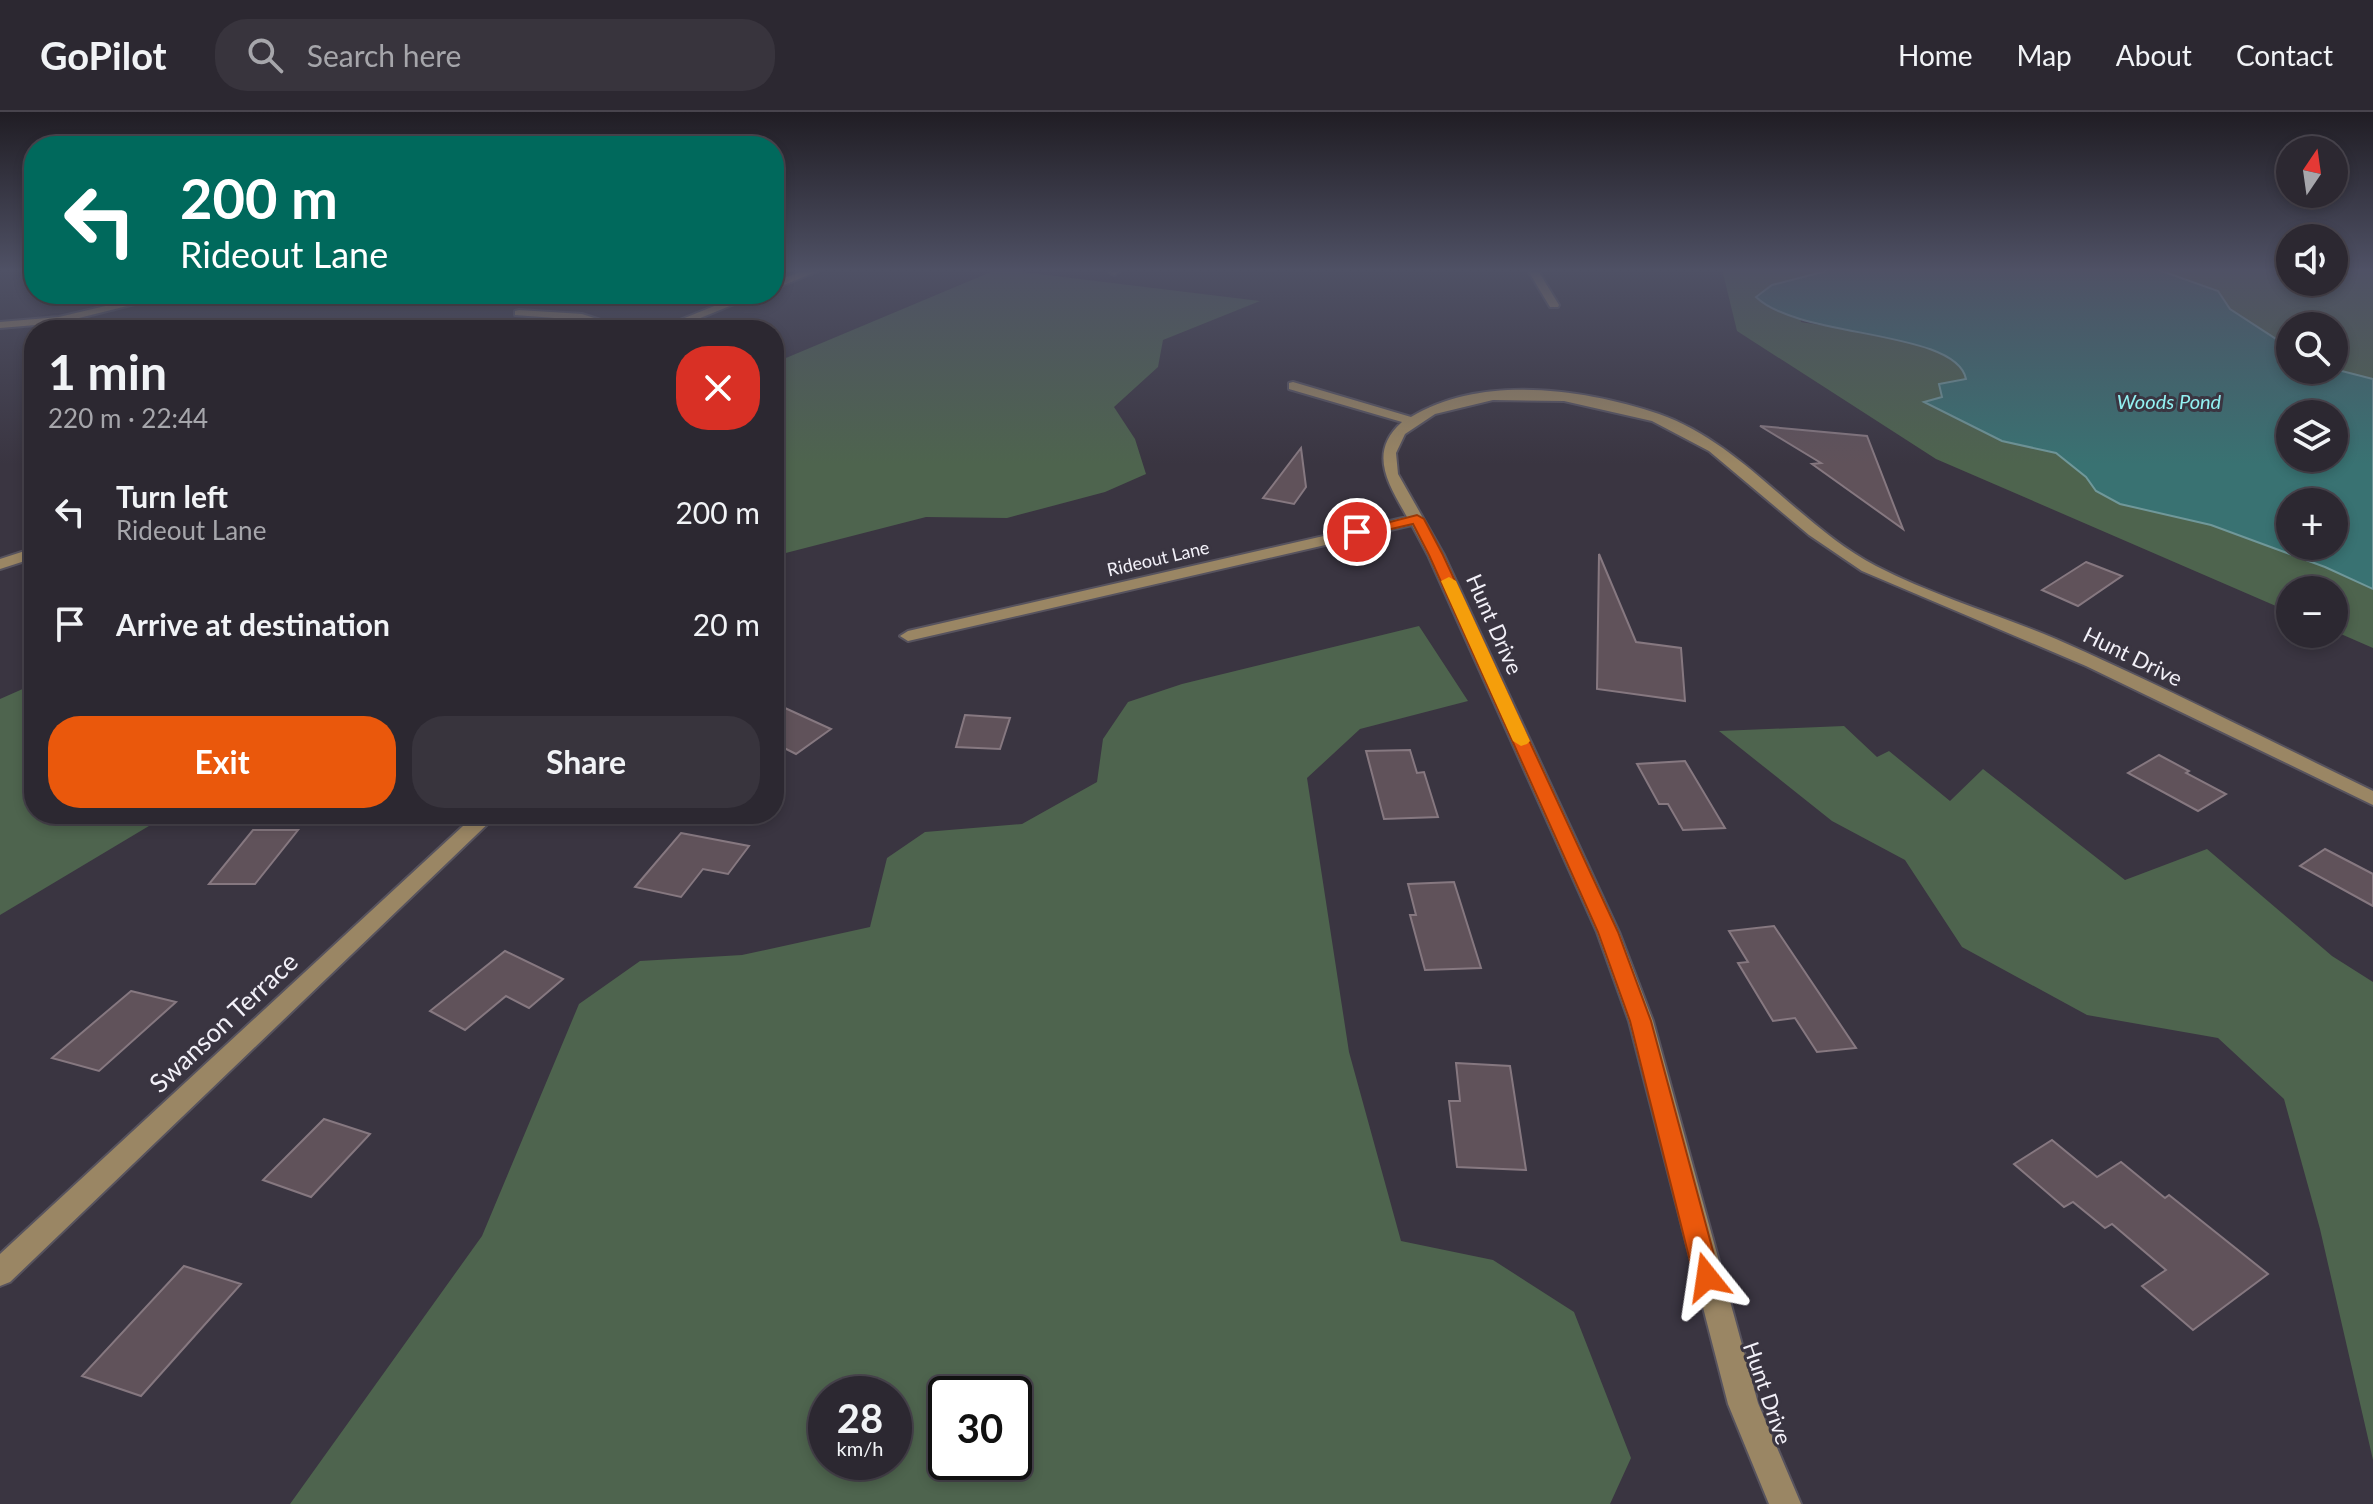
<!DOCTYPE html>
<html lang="en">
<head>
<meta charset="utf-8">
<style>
	body { margin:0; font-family:Lato,sans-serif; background:#38343d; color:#f1f3f6; height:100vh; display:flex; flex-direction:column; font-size:30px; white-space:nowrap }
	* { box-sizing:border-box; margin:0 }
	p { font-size:26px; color:#a6a6ab }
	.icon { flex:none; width:44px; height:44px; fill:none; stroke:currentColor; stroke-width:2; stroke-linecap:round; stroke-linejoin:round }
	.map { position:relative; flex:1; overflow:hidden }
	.drawer { position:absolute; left:24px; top:208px; width:760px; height:504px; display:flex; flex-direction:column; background:#2c2831; border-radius:32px; box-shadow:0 4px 12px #0003,0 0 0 2px #48444d }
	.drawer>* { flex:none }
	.hud { position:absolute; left:24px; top:24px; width:760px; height:168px; border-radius:32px; box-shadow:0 4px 12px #0003,0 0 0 2px #48444d; background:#00695c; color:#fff; overflow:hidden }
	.needle { width:52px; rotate:13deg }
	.buttons { position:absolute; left:2276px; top:24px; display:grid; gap:16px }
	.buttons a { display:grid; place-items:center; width:72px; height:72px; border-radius:50%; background:#2c2831; box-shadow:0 4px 12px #0003,0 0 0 2px #48444d; font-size:40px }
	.speed { position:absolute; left:808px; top:1264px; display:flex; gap:16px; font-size:40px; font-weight:700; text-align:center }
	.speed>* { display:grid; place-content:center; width:104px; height:104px; border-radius:50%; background:#2c2831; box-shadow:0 4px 12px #0003,0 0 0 2px #48444d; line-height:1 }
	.speed small { font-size:20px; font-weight:400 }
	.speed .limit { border:4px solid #111; border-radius:12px; background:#fff; color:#111 }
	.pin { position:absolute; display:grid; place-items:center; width:68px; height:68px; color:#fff; margin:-34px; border:4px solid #fff; border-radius:50%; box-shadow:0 2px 8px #0007 }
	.me { position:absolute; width:88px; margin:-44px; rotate:345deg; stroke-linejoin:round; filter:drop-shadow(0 0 6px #0008) }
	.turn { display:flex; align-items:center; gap:28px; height:168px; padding:0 24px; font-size:36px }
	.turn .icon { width:104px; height:104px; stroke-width:2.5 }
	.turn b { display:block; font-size:56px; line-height:68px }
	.round { display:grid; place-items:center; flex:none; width:84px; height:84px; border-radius:32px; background:#38343d }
	.headline { display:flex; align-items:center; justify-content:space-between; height:136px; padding:0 24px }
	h1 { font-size:48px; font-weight:700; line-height:60px }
	.button { display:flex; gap:16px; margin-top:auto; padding:16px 24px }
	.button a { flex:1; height:92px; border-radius:32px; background:#ea580c; color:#fff; font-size:32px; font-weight:700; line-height:92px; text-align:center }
	.button a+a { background:#38343d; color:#f1f3f6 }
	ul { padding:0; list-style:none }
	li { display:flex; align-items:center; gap:24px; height:112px; padding:0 24px }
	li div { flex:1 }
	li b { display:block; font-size:30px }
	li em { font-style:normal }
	header { display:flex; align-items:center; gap:48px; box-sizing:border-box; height:112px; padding:0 40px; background:#2c2831; border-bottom:2px solid #48444d }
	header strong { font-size:38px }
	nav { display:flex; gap:44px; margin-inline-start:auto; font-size:28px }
	.search { width:560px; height:72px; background:#38343d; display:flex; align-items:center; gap:20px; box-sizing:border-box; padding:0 28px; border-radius:32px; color:#a6a6ab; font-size:30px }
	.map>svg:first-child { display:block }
	.green { fill:#4e644e; fill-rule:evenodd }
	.water { fill:#397272; stroke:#70989a; stroke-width:2; fill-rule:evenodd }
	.building { fill:#60525a; stroke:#867880; stroke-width:2 }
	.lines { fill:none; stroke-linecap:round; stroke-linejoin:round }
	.minor-casing { stroke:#57535e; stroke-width:4 }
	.minor { fill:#9a8664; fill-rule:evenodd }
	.route { fill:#ea580c; stroke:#983908; stroke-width:2 }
	.slow { fill:#f59e0b }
	.labels { text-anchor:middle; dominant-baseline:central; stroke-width:6; stroke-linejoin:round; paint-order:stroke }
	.far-street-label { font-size:18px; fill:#f2f0f8; stroke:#3a3541 }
	.far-water-label { font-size:20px; font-style:italic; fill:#93f1f2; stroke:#3a3541 }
	.street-label { font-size:22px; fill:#f2f0f8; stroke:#3a3541 }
	.near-street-label { font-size:26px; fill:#f2f0f8; stroke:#3a3541 }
</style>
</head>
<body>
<header>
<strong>GoPilot</strong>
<div class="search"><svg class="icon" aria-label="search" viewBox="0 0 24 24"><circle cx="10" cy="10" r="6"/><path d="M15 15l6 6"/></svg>Search here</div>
<nav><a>Home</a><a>Map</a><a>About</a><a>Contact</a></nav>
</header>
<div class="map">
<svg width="2373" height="1392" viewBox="0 0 2373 1392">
	<rect width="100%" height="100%" fill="#3a3541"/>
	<!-- green -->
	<path class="green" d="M998 157 1260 189 1163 228 1158 255 1114 295 1135 327 1146 362 1105 380 1007 406 926 405 774 444V251Z
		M1722 157H2290V170H2334V157H2373V376L1793 168 1801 210C1838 217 1957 226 1966 268L1940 272 1942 285 1925 290 2002 329 2056 340 2086 365 2096 379 2120 392 2211 413 2325 455 2373 477V536L2334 519V478H2290V500L1936 347 1737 219ZM2290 214H2334V258H2290ZM2290 302H2334V346H2290Z
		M1419 514 1468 589 1360 617 1307 666 1349 940 1401 1129 1493 1148 1574 1200 1631 1346 1610 1392H290L482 1124 579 892 640 849 742 843 870 815 887 746 925 720 1022 712 1097 670 1103 627 1128 590 1182 572ZM826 1282H894V1350H826ZM1014 1282V1350H946V1282Z
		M34 572V702H169L0 803V587Z
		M1844 614 1877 645 1889 639 1950 689 1983 657 2125 768 2207 737 2332 844 2373 870V1348L2320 1117 2284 987 2218 926 2087 903 1962 835 1905 748 1832 709 1719 619Z"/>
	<!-- water -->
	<path class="water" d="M1834 157H2156L2218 179 2230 197 2290 236V258L2334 257 2373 267V477L2325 455 2211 413 2120 392 2096 379 2086 365 2056 341 2002 329 1924 290 1942 285 1939 272 1966 267C1956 217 1799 227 1756 185L1772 173ZM2290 302H2334V346H2290ZM2334 390V434H2290V390Z"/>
	<!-- building -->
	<path class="building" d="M1760 314 1867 324 1903 417 1812 352 1821 351Z
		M1301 336 1306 375 1294 392 1263 386Z
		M1599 442 1636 530 1681 536 1685 589 1597 577Z
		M2086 450 2122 464 2078 494 2042 478Z
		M774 591 831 617 796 642 774 631Z
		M965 603 1010 606 1000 637 956 635Z
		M1410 638 1417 661 1424 660 1438 705 1384 707 1366 639Z
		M2159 643 2189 659 2186 661 2226 682 2198 699 2128 661Z
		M1685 649 1725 716 1683 718 1668 692H1659L1637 652Z
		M253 718H298L255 772H209Z
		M681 721 749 734 728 762 703 757 681 785 635 775Z
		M2325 737 2373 762V794L2300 754Z
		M1454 770 1481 856 1425 858 1410 803H1416L1408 772Z
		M1774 814 1856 936 1817 940 1795 906 1773 909 1738 851 1748 850 1729 819Z
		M505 839 563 867 529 896 506 884 465 918 430 899Z
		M131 879 176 890 99 959 52 946Z
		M1456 951 1510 954 1526 1058 1457 1055 1449 989H1460Z
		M324 1007 370 1022 311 1085 263 1068Z
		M2052 1028 2097 1065 2121 1050 2165 1086 2169 1083 2268 1162 2193 1218 2142 1174 2166 1158 2112 1112 2105 1116 2073 1090 2064 1095 2014 1052Z
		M184 1154 241 1172 141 1284 82 1264Z"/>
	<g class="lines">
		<!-- minor casing -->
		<g class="minor-casing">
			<path id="minor" d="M808 157H823L774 177V170Z
				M1111 157H1123L1114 163 1109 160Z
				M1527 157H1537L1559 193 1558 195H1550Z
				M156 182H175L59 211 0 216V210L59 205Z
				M744 182H759L671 218H655Z
				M519 198 582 202 631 218H613L581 208 515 203V199Z
				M1293 270 1411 305C1482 262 1584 277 1659 302 1744 332 1798 413 1876 454 1934 484 1997 502 2056 527 2163 574 2268 628 2373 679V693L2086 554 1862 459 1809 423 1709 339 1652 309 1564 289 1493 288 1435 302 1405 322 1396 341 1398 362 1444 443 1619 820 1653 909 1758 1291 1801 1392H1769L1728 1292 1629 909 1597 820 1428 443 1412 413 908 529 900 524 908 519 1407 405C1389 372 1367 341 1402 310L1289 277V271Z
				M34 436V446L0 457V447Z
				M476 702H498L10 1170 0 1174V1142Z"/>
		</g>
		<!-- minor -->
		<use href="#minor" class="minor"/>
	</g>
	<!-- sky -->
	<linearGradient id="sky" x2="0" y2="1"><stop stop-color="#201d24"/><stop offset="0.45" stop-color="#4f5165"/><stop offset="1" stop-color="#4f5165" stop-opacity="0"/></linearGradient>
	<rect width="2373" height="352" fill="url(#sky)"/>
	<!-- route -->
	<path class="route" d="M1417 403 1424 407 1443 443 1618 820 1651 909 1720 1165 1717 1174 1707 1177 1698 1174 1694 1165 1630 909 1598 820 1429 443 1413 412 1357 425 1351 420Z"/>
	<!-- slow -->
	<path class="slow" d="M1449 465 1456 469 1530 629 1527 632 1521 634 1513 629 1441 469Z"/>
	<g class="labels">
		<!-- far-street labels -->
		<g class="far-street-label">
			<text transform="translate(1158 446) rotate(-13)">Rideout Lane</text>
		</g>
		<!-- far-water labels -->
		<g class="far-water-label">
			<text x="2169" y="289">Woods Pond</text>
		</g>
		<!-- street labels -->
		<g class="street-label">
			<text transform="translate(1495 512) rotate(66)">Hunt Drive</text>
			<text transform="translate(2133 544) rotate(26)">Hunt Drive</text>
			<text transform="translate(1768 1281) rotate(71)">Hunt Drive</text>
		</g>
		<!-- near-street labels -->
		<g class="near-street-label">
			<text transform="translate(223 910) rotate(-43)">Swanson Terrace</text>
		</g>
	</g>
</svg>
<div class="buttons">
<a><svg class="needle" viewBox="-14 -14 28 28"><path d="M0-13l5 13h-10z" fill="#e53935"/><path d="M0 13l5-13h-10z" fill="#a6a6ab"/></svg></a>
<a><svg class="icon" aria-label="sound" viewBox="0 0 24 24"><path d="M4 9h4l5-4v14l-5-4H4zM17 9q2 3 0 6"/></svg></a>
<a><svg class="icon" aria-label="search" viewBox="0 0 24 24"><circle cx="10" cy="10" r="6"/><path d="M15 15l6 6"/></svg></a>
<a><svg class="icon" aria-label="layers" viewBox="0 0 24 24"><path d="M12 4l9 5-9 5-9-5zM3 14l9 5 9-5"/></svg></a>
<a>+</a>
<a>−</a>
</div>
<div class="speed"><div>28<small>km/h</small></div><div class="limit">30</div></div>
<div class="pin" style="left:1357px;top:420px;background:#d93025"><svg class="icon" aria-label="arrive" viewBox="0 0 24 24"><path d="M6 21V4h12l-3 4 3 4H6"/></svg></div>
<svg class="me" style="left:1707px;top:1165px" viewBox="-20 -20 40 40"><path d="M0-17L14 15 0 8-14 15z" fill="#ea580c" stroke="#fff" stroke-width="4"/></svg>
<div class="hud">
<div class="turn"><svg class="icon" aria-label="left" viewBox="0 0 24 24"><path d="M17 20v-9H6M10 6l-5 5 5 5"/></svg><div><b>200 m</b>Rideout Lane</div></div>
</div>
<section class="drawer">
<div class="headline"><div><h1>1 min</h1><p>220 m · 22:44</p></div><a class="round" style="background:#d93025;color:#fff"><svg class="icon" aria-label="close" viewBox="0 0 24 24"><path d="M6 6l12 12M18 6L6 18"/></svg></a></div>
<ul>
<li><svg class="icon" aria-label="left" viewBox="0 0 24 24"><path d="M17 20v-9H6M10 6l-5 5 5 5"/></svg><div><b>Turn left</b><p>Rideout Lane</p></div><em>200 m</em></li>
<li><svg class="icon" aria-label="arrive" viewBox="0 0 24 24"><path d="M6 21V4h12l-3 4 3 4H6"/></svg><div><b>Arrive at destination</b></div><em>20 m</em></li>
</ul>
<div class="button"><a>Exit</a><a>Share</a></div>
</section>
</div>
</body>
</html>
